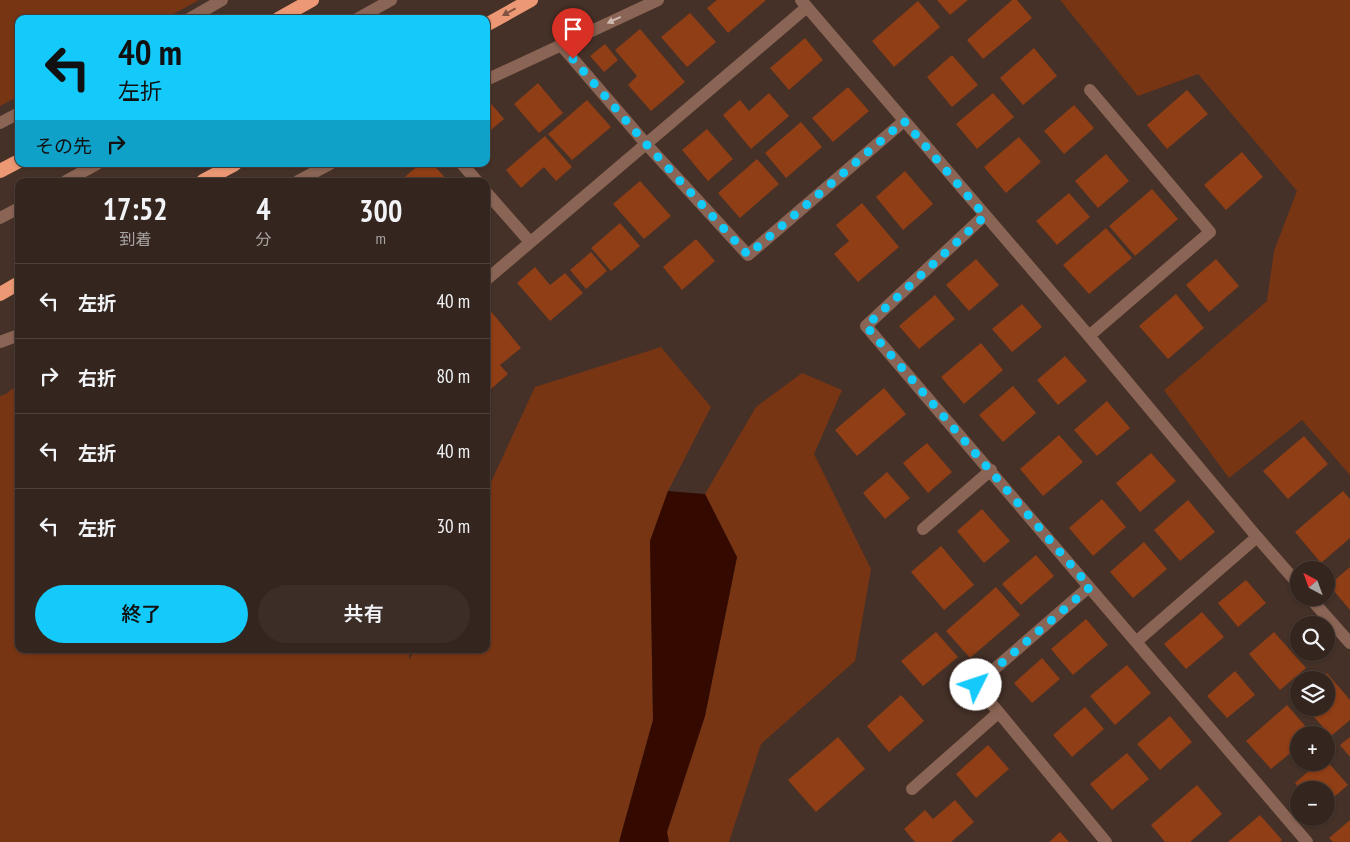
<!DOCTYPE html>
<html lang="ja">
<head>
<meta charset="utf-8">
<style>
	body { margin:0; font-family:"PT Sans Narrow","Noto Sans JP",sans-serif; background:#3c2d27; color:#f1f3f6; height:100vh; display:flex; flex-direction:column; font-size:19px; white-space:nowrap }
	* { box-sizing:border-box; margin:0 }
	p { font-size:16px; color:#a9a5a4 }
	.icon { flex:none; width:28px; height:28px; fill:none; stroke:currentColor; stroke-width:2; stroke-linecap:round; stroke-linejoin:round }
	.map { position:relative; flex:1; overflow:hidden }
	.details { position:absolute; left:15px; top:178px; width:475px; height:475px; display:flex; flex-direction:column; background:#34251e; border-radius:10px; box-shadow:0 1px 4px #0004,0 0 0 1px #4e423c }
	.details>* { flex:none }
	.banner { position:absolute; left:15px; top:15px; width:475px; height:152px; border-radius:10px; box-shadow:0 1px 4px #0004,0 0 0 1px #4e423c; background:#14cafb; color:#111; overflow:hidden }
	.needle { width:32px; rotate:319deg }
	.buttons { position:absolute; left:1290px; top:561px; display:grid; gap:10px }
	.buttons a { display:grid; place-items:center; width:45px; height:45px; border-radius:50%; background:#34251e; box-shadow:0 1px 4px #0004,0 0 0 1px #4e423c; font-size:25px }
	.pin { position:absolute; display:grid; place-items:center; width:42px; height:42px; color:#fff; margin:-51px -21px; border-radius:50% 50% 50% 0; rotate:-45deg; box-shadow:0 0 5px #0007 }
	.pin .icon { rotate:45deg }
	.me { position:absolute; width:55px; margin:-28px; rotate:49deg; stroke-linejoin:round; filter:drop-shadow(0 0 4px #0008) }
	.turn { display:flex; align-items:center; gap:18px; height:105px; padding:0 20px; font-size:22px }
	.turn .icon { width:65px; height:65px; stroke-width:2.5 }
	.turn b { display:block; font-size:35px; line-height:42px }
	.then { display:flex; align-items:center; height:48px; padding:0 20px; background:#0003; gap:10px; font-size:19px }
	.eta { display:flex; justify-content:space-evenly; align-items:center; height:85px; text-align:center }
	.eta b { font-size:30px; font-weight:600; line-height:35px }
	.button { display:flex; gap:10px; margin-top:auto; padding:10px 20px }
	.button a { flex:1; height:58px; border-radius:30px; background:#14cafb; color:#111; font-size:20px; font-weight:600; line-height:58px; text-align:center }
	.button a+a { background:#3c2d27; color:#f1f3f6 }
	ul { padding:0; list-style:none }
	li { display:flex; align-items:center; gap:15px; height:75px; padding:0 20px; border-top:1px solid #4e423c }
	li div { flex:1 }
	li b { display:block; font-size:19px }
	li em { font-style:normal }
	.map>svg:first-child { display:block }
	.green { fill:#783514 }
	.water { fill:#340a00 }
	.building { fill:#8f3e15 }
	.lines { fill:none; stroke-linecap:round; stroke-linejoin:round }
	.minor { stroke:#8a6454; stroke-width:12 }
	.tertiary { stroke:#8a6454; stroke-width:12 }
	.trunk { stroke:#ec9874; stroke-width:14 }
	.oneway { fill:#7e5341 }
	.oneway2 { fill:#ceb8af }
	.route { stroke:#14cafb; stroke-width:9; stroke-dasharray:0 16.2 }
</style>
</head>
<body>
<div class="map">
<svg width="1350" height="842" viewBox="0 0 1350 842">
	<rect width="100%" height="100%" fill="#453128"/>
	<!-- green -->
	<path class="green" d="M0 0H199L164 19H19V96L0 106Z
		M1060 0H1350V475L1302 420 1229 478 1164 390 1267 301 1274 251 1297 191 1198 74 1138 96Z
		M661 347 711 407 668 491 650 541 653 720 619 842H0V396L6 394 19 384V649H409V660L415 649H486V493L535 387Z
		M802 373 842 390 814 454 871 569 855 661 761 744 729 842H669L667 832 705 716 737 557 705 494 756 407Z"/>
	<!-- water -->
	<path class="water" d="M668 491 705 494 737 557 705 716 667 832 669 842H619L653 720 650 541Z"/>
	<!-- building -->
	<path class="building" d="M717 0H766L728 33 707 8Z
		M937 0H968L950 15Z
		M1012 0H1017L1032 18 983 59 967 40Z
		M918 1 940 27 894 67 872 41Z
		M690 13 716 42 687 67 661 37Z
		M640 29 685 82 651 111 628 85 637 76 615 50Z
		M805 38 823 60 789 90 770 68Z
		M605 44 618 60 604 72 590 56Z
		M1034 48 1057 76 1023 105 1000 78Z
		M952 55 978 85 952 107 927 77Z
		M538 83 563 113 539 133 514 104Z
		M848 87 869 111 833 142 812 118Z
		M1187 90 1208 114 1167 149 1147 125Z
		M769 93 789 116 751 149 723 115 740 100 749 111Z
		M993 93 1014 117 977 149 956 124Z
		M488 100 504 119 486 134V101Z
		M587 100 611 127 572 160 548 134Z
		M1074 105 1094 128 1064 154 1044 131Z
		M801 122 822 147 786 178 765 153Z
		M707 129 733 159 708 181 682 150Z
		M545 136 572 167 556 181 544 167 521 188 506 170Z
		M1019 137 1041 162 1006 193 984 167Z
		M1242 152 1263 177 1226 210 1204 185Z
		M1106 154 1129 181 1098 208 1075 181Z
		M757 159 779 184 740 218 718 193Z
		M420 164H433L446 179 443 181H400Z
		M905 171 933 204 903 230 876 197Z
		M640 181 671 216 644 239 613 204Z
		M1152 189 1178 219 1135 256 1109 226Z
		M1069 193 1090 217 1057 245 1036 221Z
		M862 203 899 247 858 282 834 254 849 241 836 225Z
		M620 223 640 246 611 271 591 248Z
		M1106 228 1132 258 1089 294 1063 265Z
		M696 239 715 261 682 290 663 267Z
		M591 252 607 271 586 289 570 270Z
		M976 259 999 285 969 311 946 285Z
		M1216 259 1239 286 1209 312 1186 285Z
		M535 267 550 285 565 273 583 293 550 321 517 283Z
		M1176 294 1204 328 1168 359 1139 326Z
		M935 295 955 319 919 349 899 326Z
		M1022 304 1042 327 1012 352 992 329Z
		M489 309 521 348 500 365 508 374 491 389 486 383V311Z
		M981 343 1003 370 964 404 941 377Z
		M1065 356 1087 381 1058 405 1037 380Z
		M1013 386 1036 413 1003 442 979 415Z
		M884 388 906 414 857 456 835 430Z
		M1107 401 1130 428 1097 456 1074 430Z
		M1059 435 1083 462 1043 496 1020 469Z
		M1304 436 1328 464 1288 499 1263 471Z
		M927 443 952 472 928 493 903 463Z
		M1151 453 1176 481 1140 512 1116 483Z
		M887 472 910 498 885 519 863 493Z
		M1343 491 1350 499V538L1321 563 1295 532Z
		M1102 499 1126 527 1093 556 1069 528Z
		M1188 500 1215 532 1180 561 1154 530Z
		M982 509 1010 541 984 563 957 531Z
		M1144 542 1167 569 1133 598 1110 572Z
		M941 546 974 585 944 610 911 572Z
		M1036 555 1054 576 1021 605 1002 584Z
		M1350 567V610L1329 585Z
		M1246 580 1266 603 1238 627 1218 603Z
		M996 587 1020 615 970 658 946 631Z
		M1202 612 1224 637 1186 669 1164 644Z
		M1086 619 1108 645 1073 675 1051 649Z
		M936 632 958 657 923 686 901 661Z
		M1274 632 1306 668 1280 690 1249 654Z
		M1042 658 1060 679 1032 703 1014 683Z
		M1127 665 1151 693 1115 725 1090 696Z
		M1235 671 1255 695 1227 718 1207 696Z
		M1327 673 1350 700V720L1331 736 1306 708H1326V680H1318Z
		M901 695 924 721 889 752 867 726Z
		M1287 705 1313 735H1299V746L1271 769 1246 741Z
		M1085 707 1104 729 1072 757 1053 735Z
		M1170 716 1192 742 1160 770 1137 744Z
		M838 737 865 769 816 812 788 780Z
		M1350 737V757L1340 745Z
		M988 745 1009 769 976 798 956 774Z
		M1127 753 1149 779 1112 810 1090 784Z
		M1326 760 1348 785 1326 804V790H1301L1295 783 1319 762H1326Z
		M1197 785 1222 814 1190 842H1165L1151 825Z
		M955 800 974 822 951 842H915L904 829 925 810 933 819Z
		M1260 815 1282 840 1280 842H1228Z
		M1350 820V842H1333L1329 838Z
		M1060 832 1069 842H1049Z"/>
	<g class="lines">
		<!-- minor -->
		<path class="minor" d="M189 19 222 0
			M561 45 647 145 748 255 904 121
			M486 80 658 0
			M0 123 19 113
			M462 164 477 181
			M298 181 330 164
			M486 192 530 242
			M985 215 866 326 1307 842
			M486 280 807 7
			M1089 336 1210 232 1090 90
			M0 342 19 335
			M923 529 991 470
			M1089 587 976 685 1106 842
			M1137 641 1257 537
			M912 789 998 713"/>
		<!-- tertiary -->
		<path class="tertiary" d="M801 0 1089 336 1257 537 1299 585
			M357 19 391 0
			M66 181 97 164
			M0 218 19 208
			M1310 598 1350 643"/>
		<!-- trunk -->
		<path class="trunk" d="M278 19 312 0
			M486 25 531 0
			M0 171 19 161
			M203 181 235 164
			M0 294 19 283"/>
	</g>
	<!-- one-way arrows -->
	<defs><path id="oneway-solid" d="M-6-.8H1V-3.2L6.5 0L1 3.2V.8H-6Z" transform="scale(1.25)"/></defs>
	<use class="oneway" href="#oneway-solid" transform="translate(509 12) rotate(151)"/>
	<use class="oneway2" href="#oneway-solid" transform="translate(614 20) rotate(155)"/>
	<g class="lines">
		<!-- route -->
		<path class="route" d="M573 59 647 145 748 255 904 121 985 216 866 326 1090 587 976 685"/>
	</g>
</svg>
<div class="buttons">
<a><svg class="needle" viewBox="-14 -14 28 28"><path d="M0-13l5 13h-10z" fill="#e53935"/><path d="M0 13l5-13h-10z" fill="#a9a5a4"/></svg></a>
<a><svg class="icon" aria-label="search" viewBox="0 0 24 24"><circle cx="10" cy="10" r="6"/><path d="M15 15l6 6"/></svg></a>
<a><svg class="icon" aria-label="layers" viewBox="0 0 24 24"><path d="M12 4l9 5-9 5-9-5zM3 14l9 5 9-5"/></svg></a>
<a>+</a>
<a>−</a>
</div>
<div class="pin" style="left:573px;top:59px;background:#d93025"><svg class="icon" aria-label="arrive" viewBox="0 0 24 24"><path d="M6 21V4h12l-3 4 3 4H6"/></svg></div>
<svg class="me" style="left:976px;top:685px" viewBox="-20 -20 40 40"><circle r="19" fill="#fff"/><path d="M0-13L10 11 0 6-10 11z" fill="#14cafb"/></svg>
<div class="banner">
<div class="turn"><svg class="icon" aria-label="left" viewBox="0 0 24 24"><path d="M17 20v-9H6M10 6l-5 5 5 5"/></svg><div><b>40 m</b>左折</div></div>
<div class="then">その先<svg class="icon" aria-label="right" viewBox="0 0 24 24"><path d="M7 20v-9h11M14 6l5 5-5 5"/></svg></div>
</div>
<section class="details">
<div class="eta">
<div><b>17:52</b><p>到着</p></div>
<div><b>4</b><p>分</p></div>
<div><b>300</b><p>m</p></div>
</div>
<ul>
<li><svg class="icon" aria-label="left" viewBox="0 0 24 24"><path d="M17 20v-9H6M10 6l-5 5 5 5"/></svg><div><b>左折</b></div><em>40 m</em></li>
<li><svg class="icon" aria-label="right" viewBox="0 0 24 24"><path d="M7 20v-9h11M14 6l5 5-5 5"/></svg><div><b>右折</b></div><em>80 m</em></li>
<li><svg class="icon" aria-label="left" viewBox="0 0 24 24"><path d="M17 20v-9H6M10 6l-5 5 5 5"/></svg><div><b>左折</b></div><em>40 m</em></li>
<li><svg class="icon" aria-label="left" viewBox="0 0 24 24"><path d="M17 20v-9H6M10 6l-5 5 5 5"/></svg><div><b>左折</b></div><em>30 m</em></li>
</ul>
<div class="button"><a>終了</a><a>共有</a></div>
</section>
</div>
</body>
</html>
